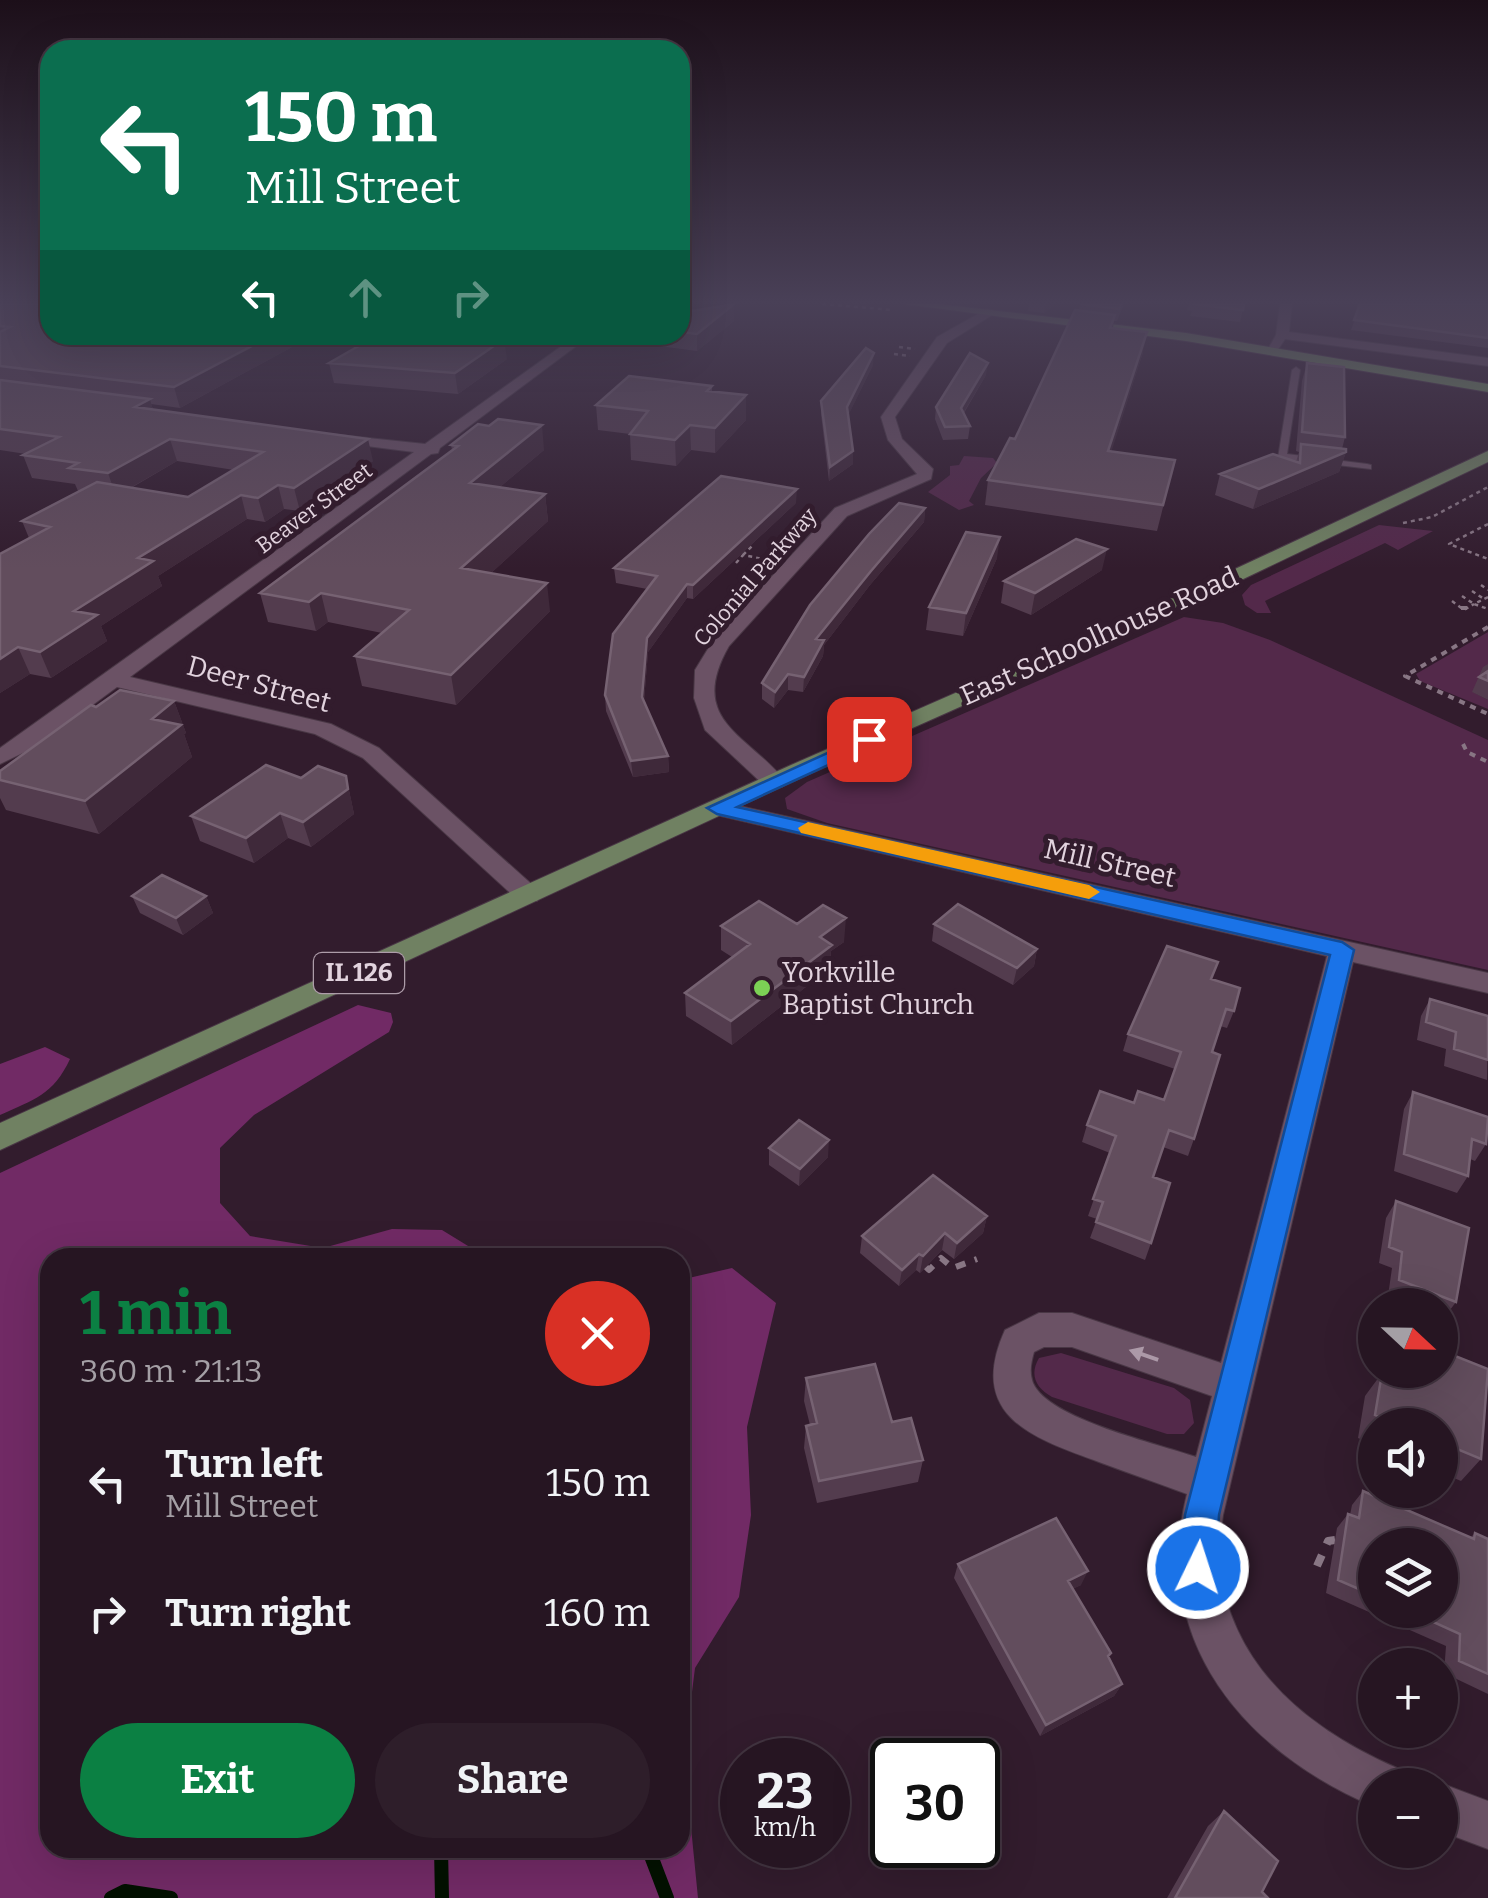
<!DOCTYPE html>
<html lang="en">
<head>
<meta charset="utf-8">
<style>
	body { margin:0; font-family:Bitter,serif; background:#2e1e2a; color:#f1f3f6; height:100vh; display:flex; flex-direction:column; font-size:38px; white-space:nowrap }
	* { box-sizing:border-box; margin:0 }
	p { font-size:32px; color:#a49fa5 }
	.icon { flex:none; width:55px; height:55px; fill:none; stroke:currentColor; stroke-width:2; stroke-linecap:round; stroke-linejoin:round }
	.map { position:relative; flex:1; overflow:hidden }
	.sheet { position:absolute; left:40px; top:1248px; width:650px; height:610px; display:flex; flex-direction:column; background:#261522; border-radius:30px; box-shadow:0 10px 40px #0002,0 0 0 2px #423440 }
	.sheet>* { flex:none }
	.top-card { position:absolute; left:40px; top:40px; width:650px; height:305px; border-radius:30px; box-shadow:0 10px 40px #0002,0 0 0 2px #423440; background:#0b6e4f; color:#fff; overflow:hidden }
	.needle { width:65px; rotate:112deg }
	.controls { position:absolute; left:1358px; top:1288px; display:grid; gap:20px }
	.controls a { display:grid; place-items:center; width:100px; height:100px; border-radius:50%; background:#261522; box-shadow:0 10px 40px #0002,0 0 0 2px #423440; font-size:50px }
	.speed { position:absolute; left:720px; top:1738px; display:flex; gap:20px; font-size:50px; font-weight:700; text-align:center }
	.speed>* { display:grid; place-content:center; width:130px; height:130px; border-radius:50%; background:#261522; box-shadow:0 10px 40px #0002,0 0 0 2px #423440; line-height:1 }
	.speed small { font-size:25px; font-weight:400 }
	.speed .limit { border:5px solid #111; border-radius:15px; background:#fff; color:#111 }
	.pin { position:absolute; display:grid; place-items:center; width:85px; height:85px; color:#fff; margin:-42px; border-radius:20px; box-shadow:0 5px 15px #0006 }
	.me { position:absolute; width:110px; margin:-55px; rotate:4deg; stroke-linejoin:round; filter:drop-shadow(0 0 8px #0008) }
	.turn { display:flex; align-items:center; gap:35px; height:210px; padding:0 40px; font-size:45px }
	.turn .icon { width:130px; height:130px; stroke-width:2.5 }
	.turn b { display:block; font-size:70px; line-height:85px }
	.lanes { display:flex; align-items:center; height:95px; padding:0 40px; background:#0003; justify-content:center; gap:50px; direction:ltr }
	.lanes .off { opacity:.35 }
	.round { display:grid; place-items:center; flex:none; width:105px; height:105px; border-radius:52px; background:#2e1e2a }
	.head { display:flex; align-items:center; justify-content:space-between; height:170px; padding:0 40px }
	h1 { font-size:60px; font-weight:700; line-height:75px; color:#0b8043 }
	.cta { display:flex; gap:20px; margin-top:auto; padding:20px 40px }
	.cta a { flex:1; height:115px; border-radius:60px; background:#0b8043; color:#fff; font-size:40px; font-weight:700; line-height:115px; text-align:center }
	.cta a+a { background:#2e1e2a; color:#f1f3f6 }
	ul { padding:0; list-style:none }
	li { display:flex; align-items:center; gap:30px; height:130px; padding:0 40px }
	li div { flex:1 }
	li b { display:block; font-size:38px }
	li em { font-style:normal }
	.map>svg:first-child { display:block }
	.green { fill:#53294a }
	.forest { fill:#712a65 }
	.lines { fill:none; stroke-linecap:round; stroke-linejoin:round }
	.stream { stroke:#031100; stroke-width:14 }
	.service-casing { stroke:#493745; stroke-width:2 }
	.minor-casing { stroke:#493745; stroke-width:2 }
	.primary-casing { stroke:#493745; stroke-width:2 }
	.trunk-casing { stroke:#493745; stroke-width:2 }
	.path-far3 { stroke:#887684; stroke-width:2.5; stroke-dasharray:4 4; stroke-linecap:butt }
	.path-far2 { stroke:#887684; stroke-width:4; stroke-dasharray:6 6; stroke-linecap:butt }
	.path-far1 { stroke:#887684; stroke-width:6; stroke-dasharray:10 10; stroke-linecap:butt }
	.path { stroke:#887684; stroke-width:8; stroke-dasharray:12 12; stroke-linecap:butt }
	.service { fill:#6b5265; fill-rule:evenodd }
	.minor { fill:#6b5265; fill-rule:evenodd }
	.primary { fill:#708162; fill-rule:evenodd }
	.trunk { fill:#729161; fill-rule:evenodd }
	.wall { fill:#533c4e; fill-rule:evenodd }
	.shaded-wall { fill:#3f293a }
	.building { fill:#624d5d; stroke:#766272; stroke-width:2.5 }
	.oneway { fill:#ac99a8 }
	.route { fill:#1a73e8; stroke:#114b97; stroke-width:2.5 }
	.slow { fill:#f59e0b }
	.poi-dot { fill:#7cd155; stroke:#321c2d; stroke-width:4 }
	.labels { text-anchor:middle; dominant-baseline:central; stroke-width:10; stroke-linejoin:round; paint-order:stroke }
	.far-street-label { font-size:22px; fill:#e2d3de; stroke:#321c2d }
	.shield { fill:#321c2d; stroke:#ad9ca9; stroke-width:2.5 }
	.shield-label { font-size:25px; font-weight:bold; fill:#e2d3de }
	.street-label { font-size:28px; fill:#e2d3de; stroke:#321c2d }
	.poi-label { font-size:28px; fill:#e2d3de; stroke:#321c2d; text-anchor:start }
</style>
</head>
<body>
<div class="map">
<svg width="1488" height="1898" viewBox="0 0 1488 1898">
	<rect width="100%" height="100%" fill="#321c2d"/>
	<!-- green -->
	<path class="green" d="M964 456 993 458 997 463 981 478 969 501 974 505 959 510 928 492 950 475V466L959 465Z
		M1379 525 1433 531 1398 550 1385 543 1265 601 1271 613H1257L1245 605 1242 595 1251 585Z
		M1184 617 1223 623 1270 640 1488 740V970L827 823 787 809 785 798 807 782Z
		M1488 632V675L1473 692 1488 700V709L1420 681 1416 674Z
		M1061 1353 1174 1388 1190 1400 1194 1423 1184 1434H1167L1052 1397C1036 1388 1029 1375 1039 1358Z"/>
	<!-- forest -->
	<path class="forest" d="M358 1005 391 1013 393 1022 389 1032 254 1115 220 1148V1203L250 1236 323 1248 392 1229 442 1230 486 1257 50 1258V1848H680V1280L732 1268 776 1303 747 1427 751 1515 739 1597 695 1668 684 1756 698 1898H0V1173Z
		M45 1047 70 1059C53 1095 35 1099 0 1115V1064Z"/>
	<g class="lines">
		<!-- stream -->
		<path class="stream" d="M441 1848 442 1898
			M648 1848 667 1898
			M111 1898 125 1891 171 1898"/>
		<!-- service casing -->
		<g class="service-casing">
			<path id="service" d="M1296 367 1300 370 1287 454 1367 464 1371 465V469L1278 458 1292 370Z"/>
		</g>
		<!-- minor casing -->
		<g class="minor-casing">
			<path id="minor" d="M1280 304H1292L1289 332 1488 358V366L1285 339 1277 351H1267L1276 335Z
				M987 309 997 312 947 343 895 417 902 439 933 469 931 479 847 516 729 646C686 721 748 734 786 782L782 787H766L705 730 694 698 695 670 714 639 835 508 917 474 888 440 881 417 937 337Z
				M577 335H591L440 448 438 453 431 454 130 677 331 724 379 748 537 889 541 895 537 901H519L363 758 315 734 117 687 37 746 0 764V748L414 452 335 442 330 440V434L425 444Z
				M717 801 1488 973V993L1353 962 1223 1515C1221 1533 1218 1551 1220 1569 1233 1669 1310 1730 1397 1768L1404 1785H1375V1807C1246 1753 1149 1641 1187 1494 1158 1483 1128 1473 1099 1462 1033 1438 966 1416 1005 1330L1039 1313H1072L1221 1363 1327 956 708 813 705 808 708 803ZM1044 1347H1072L1212 1396 1196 1457C1159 1444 1048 1419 1033 1383 1029 1372 1031 1363 1034 1352Z
				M1440 1783 1488 1801V1849L1440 1831V1785H1435Z"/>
		</g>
		<!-- primary casing -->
		<g class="primary-casing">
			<path id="primary" d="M1488 451V462L1191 604 807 775 0 1150V1123L791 765 1177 596Z"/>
		</g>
		<!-- trunk casing -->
		<g class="trunk-casing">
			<path id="trunk" d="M905 304H938L1186 333 1488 384V392L1186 341Z"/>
		</g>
		<!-- path-far3 -->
		<path class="path-far3" d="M822 304 893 310
			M899 347 915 349
			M894 354 910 356
			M1403 523 1432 517 1488 487
			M1488 524 1449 544 1488 559
			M743 555 753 545
			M736 563 743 555 768 560
			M1481 585 1488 590
			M1472 591 1484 599
			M1462 596 1474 604
			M1488 597 1474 604 1488 609
			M1452 601 1464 610 1474 604"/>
		<!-- path-far2 -->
		<path class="path-far2" d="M1461 608H1468
			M1488 627 1405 676 1488 714
			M1463 744 1467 752 1488 762"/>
		<!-- path-far1 -->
		<path class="path-far1" d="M926 1267 929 1270 941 1258 953 1268 977 1259"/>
		<!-- path -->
		<path class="path" d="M1317 1566 1328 1541 1335 1540"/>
		<!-- service -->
		<use href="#service" class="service"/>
		<!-- minor -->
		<use href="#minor" class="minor"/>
		<!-- primary -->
		<use href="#primary" class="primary"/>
		<!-- trunk -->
		<use href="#trunk" class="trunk"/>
	</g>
	<!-- wall -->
	<path class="wall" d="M0 304 50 335H314L180 408 151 404 153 409 373 461 300 511 284 509 265 522 247 519 158 576 162 586 101 626 107 641 51 678 30 674 0 693V554L29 538 22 521 80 491H78L75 484 32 478 23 455 26 454 0 450ZM177 461 234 470 188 497 131 488Z
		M1029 304H1055L1044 313 1028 311Z
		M1080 304H1124L1117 321H1114L1113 328 1143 352 1111 451 1175 460 1157 531 985 505 988 480 1015 439 1079 310Z
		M1189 304H1244L1240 322 1190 316 1192 311 1187 310Z
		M1357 304H1488V348L1351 330 1357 314Z
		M680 313 734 321 697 351 636 343 635 335H680Z
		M507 359 458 394 334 383 329 363Z
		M1307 363 1345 437 1342 449 1346 452 1339 472 1253 509 1215 495 1220 474 1296 462 1299 452 1296 451 1302 381Z
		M873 365 848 415 853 464 829 481 821 414V401Z
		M986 375 964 413 970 426 968 439 943 440 935 419 936 407Z
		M712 386V391L746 395V420L715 453 691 450 676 466 631 460 630 434 598 430 596 405Z
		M451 445 544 450 500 487 545 494 548 521 491 573 550 611 456 705 362 686 355 656 382 633 328 622 316 631 268 622 260 593 452 450Z
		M796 503 693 599 687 598 648 652 644 701 668 756 669 772 633 777 606 711 605 695 647 589 616 583 614 568Z
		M925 508 924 522 870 585 824 645 823 656 803 692 788 690 774 708 762 699V683Z
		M997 558 963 636 926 630 929 607Z
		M1102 570 1031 615 1001 603 1004 581Z
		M1488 664V700L1472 692 1483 667Z
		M174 701 186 733 184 734 192 757 99 834 6 810 0 798V771L96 707Z
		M346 776 354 814 311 847 288 838 254 863 200 841 191 816 301 778Z
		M132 896H206L213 913 183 935 140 913Z
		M797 924 844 942 831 951 830 968 732 1045 686 1016 685 993 732 957 721 950V926Z
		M934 924 1037 949 1034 966 1013 985 932 941Z
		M1211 979 1234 1011 1227 1028 1220 1026 1212 1052 1194 1139 1188 1156 1163 1147 1153 1177 1151 1243 1145 1260 1090 1238 1097 1219 1088 1216 1110 1153 1082 1142 1087 1125 1134 1103 1164 1100 1175 1069 1123 1051 1128 1034Z
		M1430 999 1488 1016 1487 1080 1444 1066 1446 1049 1417 1040 1421 1016Z
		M1413 1092 1486 1144 1475 1161 1470 1159 1468 1176 1457 1193 1394 1171 1404 1109Z
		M769 1148 828 1157 799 1186 769 1165Z
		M1396 1201 1456 1302 1444 1318 1440 1316V1305H1410L1388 1296 1392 1268 1379 1263 1386 1218Z
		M987 1216 983 1233 954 1259 942 1250 920 1273 916 1270 899 1286 860 1253 862 1236Z
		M1396 1370H1440L1481 1459 1461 1481 1440 1472V1425H1375V1445L1358 1438 1365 1396 1382 1373 1394 1378Z
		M806 1378 892 1422 923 1460 918 1482 817 1503 804 1448 806 1426 810 1425 804 1401Z
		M1363 1491 1470 1538 1475 1533 1488 1539V1694L1444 1673 1446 1646 1326 1593 1337 1528 1348 1514 1350 1515 1352 1505ZM1375 1545 1440 1610H1375Z
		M958 1564 1081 1585 1072 1589 1122 1684 1114 1696 1040 1736 954 1578Z
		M1224 1811 1262 1892 1268 1898H1167L1208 1826Z"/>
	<!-- shaded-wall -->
	<path class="shaded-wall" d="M734 304V321L697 351V334Z
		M1046 304H1055L1044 313Z
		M1147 332 1143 352 1104 475 1108 451Z
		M273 335H314L180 408 174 387Z
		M504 339 507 359 458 394 455 373Z
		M874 353 873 365 846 420 847 407Z
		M988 363 986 375 959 420 961 408Z
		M746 395V420L715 453V428Z
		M150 399 156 421 135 407Z
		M542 425 544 450 474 509 470 483Z
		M690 425 691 450 676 466 675 440Z
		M170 439 177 461 116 496 108 473Z
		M368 439 373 461 300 511 294 488Z
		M853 451V464L829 481 830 467Z
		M1346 452 1339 472 1253 509 1259 489Z
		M278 485 284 509 265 522 258 498Z
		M797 489 796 503 693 599V585Z
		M545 494 548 521 466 596 461 568Z
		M241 495 247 519 158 576 162 586 101 626 107 641 51 678 40 652 74 611 138 558Z
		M925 508 924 522 870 585 824 645 823 656 803 692 804 677 816 639 871 571Z
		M1000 537 997 558 963 636 966 613Z
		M1107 549 1102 570 1031 615 1035 593Z
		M547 583 550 611 456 705 451 675Z
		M687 584V598L648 652 643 712 642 697 647 638Z
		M321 593 328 622 316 631 309 602Z
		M18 647 30 674 0 693V659Z
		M788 674V690L774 708 775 692Z
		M174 701 186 733 184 734 192 757 99 834 85 801 152 719Z
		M668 756 669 772 633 777 631 761Z
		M346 776 354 814 311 847 303 822Z
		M280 813 288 838 254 863 246 838Z
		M206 896 213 913 183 935 176 918Z
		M846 918 844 942 831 951 830 968 732 1045 731 1021 820 937Z
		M1037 949 1034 966 1013 985 1017 968Z
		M829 1140 828 1157 799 1186 800 1169Z
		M987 1216 983 1233 954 1259 957 1243Z
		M945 1233 942 1250 920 1273 923 1256Z
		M919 1254 916 1270 899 1286 902 1270Z
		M1088 1571 1081 1585 1061 1595 1068 1581Z
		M1122 1684 1114 1696 1040 1736 1046 1725Z"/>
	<!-- building -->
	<path class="building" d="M0 304H50V335H273L174 387 0 366V332L10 327 0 326Z
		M734 304 697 334 680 332V313Z
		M1080 304H1121L1119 309Z
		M1193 304H1244L1243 310Z
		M1360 304H1488V338L1354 320Z
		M1075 310 1115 315 1110 328 1147 332 1108 451 1175 460 1163 505 988 480 1010 438 1015 439Z
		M378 335H464L504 339 455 373 329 363Z
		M866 348 874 353 847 407 853 451 830 467 821 401Z
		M970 353 988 363 961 408 970 426 945 427 936 407Z
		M1307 363 1344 367 1345 437 1302 432Z
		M629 376 712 386 707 391 746 395 715 428 690 425 675 440 630 434 648 411 596 405Z
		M0 380 150 399 135 407 368 439 294 488 278 485 258 498 241 495 138 558 153 561 74 611 97 615 40 652 18 647 0 659V554L50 527 22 521 97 482 188 497 263 452 170 439 108 473 69 468 78 463 23 455 59 437 0 429Z
		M498 419 542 425 470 483 545 494 461 568 547 583 451 675 355 656 409 610 321 593 309 602 260 593 458 446 451 445 478 424 489 426Z
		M1301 444 1346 449V452L1259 489 1220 474 1273 454 1300 463Z
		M721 476 797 489 693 585 687 584 647 638 642 697 668 756 631 761 605 695 613 634 657 576 614 568Z
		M899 503 925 508 871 571 816 639 824 640 804 677 788 674 775 692 762 683 810 605 869 534Z
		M966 532 1000 537 966 613 929 607Z
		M1076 539 1107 549 1035 593 1004 581Z
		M1488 671V681L1479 677Z
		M120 690 174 701 152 719 181 725 85 801 0 780V771L91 705 96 707Z
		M266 765 301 778 318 766 346 776 348 789 303 822 280 813 246 838 191 816Z
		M162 875 206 896 176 918 132 896Z
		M759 901 797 924 823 905 846 918 820 937 832 945 731 1021 685 993 750 944 721 926Z
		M958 904 1037 949 1017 968 934 924Z
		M1167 946 1218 962 1211 979 1240 988 1234 1011 1226 1009 1212 1052 1220 1055 1194 1139 1169 1130 1153 1177 1170 1183 1151 1243 1096 1222 1103 1202 1093 1199 1116 1136 1087 1125 1100 1091 1134 1103 1138 1091 1164 1100 1181 1052 1128 1034Z
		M1430 999 1488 1016V1060L1454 1049 1456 1032 1426 1022Z
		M1413 1092 1488 1117 1486 1144 1472 1139 1468 1176 1404 1154Z
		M799 1120 829 1140 800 1169 769 1148Z
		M933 1175 987 1216 957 1243 945 1233 923 1256 919 1254 902 1270 862 1236Z
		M1396 1201 1469 1228 1456 1302 1399 1280 1402 1252 1389 1247Z
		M1440 1350 1488 1369 1481 1459 1440 1442V1425H1400L1375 1415 1382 1373 1408 1383 1410 1370H1440Z
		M875 1364 892 1422 911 1418 923 1460 819 1481 806 1426 817 1423 806 1378Z
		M1363 1491 1474 1539 1475 1533 1488 1539V1674L1459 1661 1460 1634 1407 1610H1440V1545H1375V1596L1338 1580 1348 1514 1359 1518Z
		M1056 1518 1088 1571 1068 1581 1111 1653 1108 1656 1122 1684 1046 1725 958 1564Z
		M1224 1811 1278 1861 1262 1892 1268 1898H1175Z"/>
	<!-- one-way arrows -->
	<defs><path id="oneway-solid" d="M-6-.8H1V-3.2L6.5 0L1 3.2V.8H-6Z" transform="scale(2.5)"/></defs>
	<use class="oneway" href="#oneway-solid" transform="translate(1144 1355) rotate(-161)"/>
	<!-- sky -->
	<linearGradient id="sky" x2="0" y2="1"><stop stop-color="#1c0f19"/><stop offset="0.53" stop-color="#494057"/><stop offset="1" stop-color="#494057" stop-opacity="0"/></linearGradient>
	<rect width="1488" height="569" fill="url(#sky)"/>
	<!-- route -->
	<path class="route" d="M869 734 876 735V743L737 807 1342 942 1354 950 1219 1515 1216 1568 1211 1580 1198 1585 1186 1580 1181 1568 1185 1515 1330 955 717 814 707 808Z"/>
	<!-- slow -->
	<path class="slow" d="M808 822 1089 885 1100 892 1089 899 801 833 798 828Z"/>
	<!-- markers -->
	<circle class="poi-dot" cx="762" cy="988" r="10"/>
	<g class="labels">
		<!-- far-street labels -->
		<g class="far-street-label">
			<text transform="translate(314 508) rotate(-36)">Beaver Street</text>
			<text transform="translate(755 577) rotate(-49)">Colonial Parkway</text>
		</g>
		<!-- shield labels -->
		<rect class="shield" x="314" y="953" width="90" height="40" rx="8"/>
		<g class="shield-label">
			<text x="359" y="973">IL 126</text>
		</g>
		<!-- street labels -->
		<g class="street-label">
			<text transform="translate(1099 636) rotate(-24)">East Schoolhouse Road</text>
			<text transform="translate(259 684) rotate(15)">Deer Street</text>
			<text transform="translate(1110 863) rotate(13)">Mill Street</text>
		</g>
		<!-- poi labels -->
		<g class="poi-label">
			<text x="782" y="972">Yorkville<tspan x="782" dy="32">Baptist Church</tspan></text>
		</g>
	</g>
</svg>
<div class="controls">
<a><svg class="needle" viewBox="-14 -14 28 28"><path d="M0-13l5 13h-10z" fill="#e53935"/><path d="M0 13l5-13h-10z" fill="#a49fa5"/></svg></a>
<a><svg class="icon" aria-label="sound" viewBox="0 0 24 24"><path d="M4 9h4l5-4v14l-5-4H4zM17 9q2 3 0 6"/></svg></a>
<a><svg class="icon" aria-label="layers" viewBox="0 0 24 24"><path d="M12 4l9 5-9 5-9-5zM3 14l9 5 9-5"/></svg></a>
<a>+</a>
<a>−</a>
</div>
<div class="speed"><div>23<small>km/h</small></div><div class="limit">30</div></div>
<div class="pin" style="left:869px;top:739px;background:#d93025"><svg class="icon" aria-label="arrive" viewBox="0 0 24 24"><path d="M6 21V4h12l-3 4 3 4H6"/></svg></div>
<svg class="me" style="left:1198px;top:1568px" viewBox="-20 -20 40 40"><circle r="17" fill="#1a73e8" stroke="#fff" stroke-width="3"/><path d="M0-11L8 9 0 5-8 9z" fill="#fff"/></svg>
<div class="top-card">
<div class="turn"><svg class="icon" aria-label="left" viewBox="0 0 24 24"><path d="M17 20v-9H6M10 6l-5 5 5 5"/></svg><div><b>150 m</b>Mill Street</div></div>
<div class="lanes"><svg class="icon" aria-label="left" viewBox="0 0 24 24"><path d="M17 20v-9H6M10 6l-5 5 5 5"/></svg><svg class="icon off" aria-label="ahead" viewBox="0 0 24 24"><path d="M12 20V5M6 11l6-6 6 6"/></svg><svg class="icon off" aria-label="right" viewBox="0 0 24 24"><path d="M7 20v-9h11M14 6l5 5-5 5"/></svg></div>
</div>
<section class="sheet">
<div class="head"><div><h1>1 min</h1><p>360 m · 21:13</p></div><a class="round" style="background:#d93025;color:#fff"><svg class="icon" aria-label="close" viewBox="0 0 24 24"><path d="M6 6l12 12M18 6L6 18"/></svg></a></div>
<ul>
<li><svg class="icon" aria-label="left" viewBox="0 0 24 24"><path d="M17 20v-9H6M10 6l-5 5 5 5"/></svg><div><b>Turn left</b><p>Mill Street</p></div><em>150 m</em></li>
<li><svg class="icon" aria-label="right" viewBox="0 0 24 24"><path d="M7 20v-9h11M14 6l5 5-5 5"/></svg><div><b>Turn right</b></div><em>160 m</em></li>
</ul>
<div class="cta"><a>Exit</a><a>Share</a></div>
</section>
</div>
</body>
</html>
